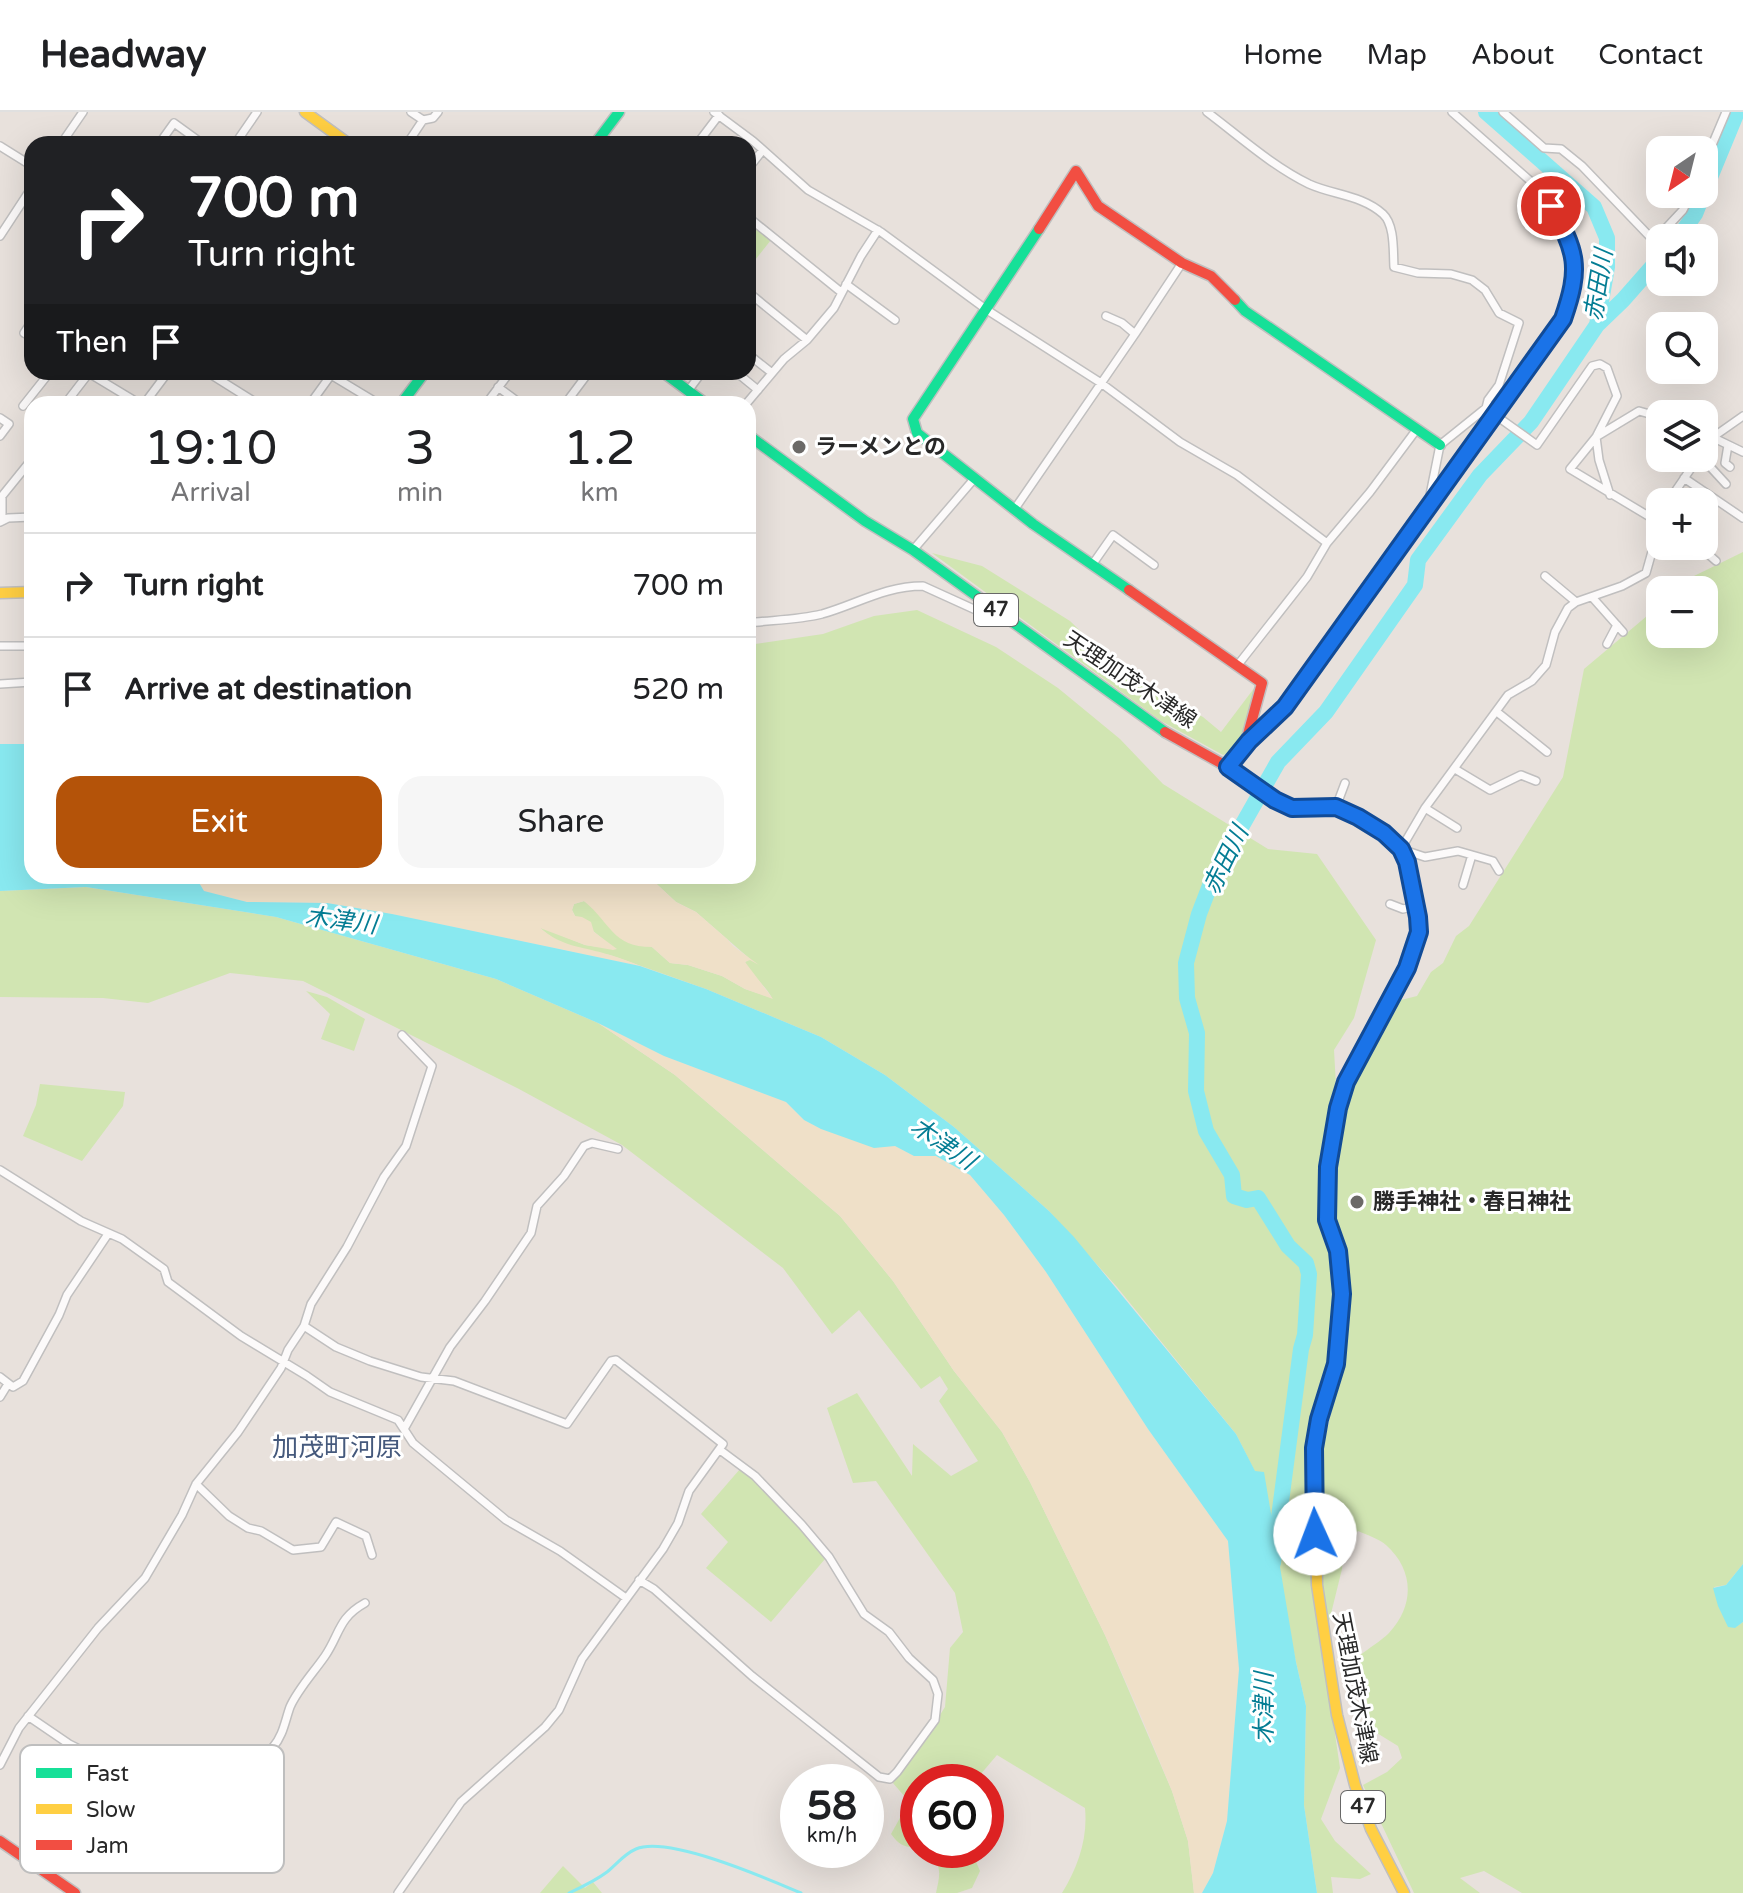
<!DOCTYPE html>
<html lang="en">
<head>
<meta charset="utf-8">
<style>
	body { margin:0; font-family:"Varela Round","Noto Sans JP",sans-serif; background:#f6f6f6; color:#202124; height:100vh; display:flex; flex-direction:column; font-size:30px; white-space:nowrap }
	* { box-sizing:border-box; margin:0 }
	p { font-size:26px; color:#757577 }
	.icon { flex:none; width:44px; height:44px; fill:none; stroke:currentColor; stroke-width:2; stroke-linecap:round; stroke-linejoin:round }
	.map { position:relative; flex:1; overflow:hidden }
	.drawer { position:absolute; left:24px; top:284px; width:732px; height:488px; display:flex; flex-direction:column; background:#fff; border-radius:24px; box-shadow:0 8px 32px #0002 }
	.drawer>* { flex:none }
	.hud { position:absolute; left:24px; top:24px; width:732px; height:244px; border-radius:24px; box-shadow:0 8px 32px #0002; background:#202124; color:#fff; overflow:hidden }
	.needle { width:52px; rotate:215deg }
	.tools { position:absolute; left:1646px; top:24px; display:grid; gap:16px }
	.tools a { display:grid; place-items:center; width:72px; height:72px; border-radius:16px; background:#fff; box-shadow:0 8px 32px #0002; font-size:40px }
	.speed { position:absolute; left:780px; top:1652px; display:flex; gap:16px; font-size:40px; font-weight:700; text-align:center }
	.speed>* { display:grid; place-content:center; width:104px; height:104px; border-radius:50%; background:#fff; box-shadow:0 8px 32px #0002; line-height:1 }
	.speed small { font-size:20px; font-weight:400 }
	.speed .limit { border:12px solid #d22; background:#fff; color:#111 }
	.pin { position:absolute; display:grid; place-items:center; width:68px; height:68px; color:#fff; margin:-34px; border:4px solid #fff; border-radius:50%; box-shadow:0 2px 8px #0007 }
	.me { position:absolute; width:88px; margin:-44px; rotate:358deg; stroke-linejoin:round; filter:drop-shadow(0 0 6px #0008) }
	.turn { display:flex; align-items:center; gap:28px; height:168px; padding:0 32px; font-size:36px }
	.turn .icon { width:104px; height:104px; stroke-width:2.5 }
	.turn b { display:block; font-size:56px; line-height:68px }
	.then { display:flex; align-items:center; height:76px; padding:0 32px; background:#0003; gap:16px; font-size:30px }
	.eta { display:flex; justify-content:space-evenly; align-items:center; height:136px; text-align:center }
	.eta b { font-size:48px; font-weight:600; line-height:56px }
	.cta { display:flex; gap:16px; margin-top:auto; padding:16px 32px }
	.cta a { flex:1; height:92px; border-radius:24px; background:#b45309; color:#fff; font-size:32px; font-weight:600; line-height:92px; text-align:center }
	.cta a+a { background:#f6f6f6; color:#202124 }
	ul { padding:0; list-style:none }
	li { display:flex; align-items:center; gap:24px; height:104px; padding:0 32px; border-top:2px solid #e0e0e0 }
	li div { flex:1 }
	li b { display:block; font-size:30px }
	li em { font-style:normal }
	header { display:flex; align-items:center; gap:48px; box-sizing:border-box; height:112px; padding:0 40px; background:#fff; border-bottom:2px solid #e0e0e0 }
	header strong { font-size:38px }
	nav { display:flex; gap:44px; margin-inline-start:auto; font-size:28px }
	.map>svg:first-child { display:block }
	.green { fill:#d1e5b2 }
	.sand { fill:#efe0c8 }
	.water { fill:#89e9f0 }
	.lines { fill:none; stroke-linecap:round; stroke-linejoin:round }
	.stream { stroke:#89e9f0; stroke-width:3 }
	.river { stroke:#89e9f0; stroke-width:16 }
	.street-casing { stroke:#c0bfbf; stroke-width:10 }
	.fast-casing { stroke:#c0bfbf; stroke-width:13 }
	.slow-casing { stroke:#c0bfbf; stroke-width:13 }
	.jam-casing { stroke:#c0bfbf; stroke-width:13 }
	.street { stroke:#fcfafa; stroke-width:7 }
	.fast { stroke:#16e098; stroke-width:10 }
	.slow { stroke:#ffcf43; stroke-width:10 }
	.jam { stroke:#f24e42; stroke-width:10 }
	.route-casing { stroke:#114b97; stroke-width:20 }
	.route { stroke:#1a73e8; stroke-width:14 }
	.poi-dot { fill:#6b6967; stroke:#fff; stroke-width:3 }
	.labels { text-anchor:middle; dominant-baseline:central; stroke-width:6; stroke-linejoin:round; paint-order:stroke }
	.shield { fill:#fff; stroke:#686868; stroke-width:2 }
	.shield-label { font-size:20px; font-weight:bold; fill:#282828 }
	.poi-label { font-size:22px; font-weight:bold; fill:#282828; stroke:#fff; text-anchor:start }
	.street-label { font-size:22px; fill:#282828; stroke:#fff }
	.water-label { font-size:24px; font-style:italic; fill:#047d94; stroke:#fff }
	.quarter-label { font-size:26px; fill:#45597c; stroke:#fff }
	.key { fill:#fff; stroke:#bebebe; stroke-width:2 }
	.key-label { font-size:22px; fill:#282828 }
</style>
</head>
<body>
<header>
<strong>Headway</strong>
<nav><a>Home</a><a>Map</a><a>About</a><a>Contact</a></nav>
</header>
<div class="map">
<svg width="1743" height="1781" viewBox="0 0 1743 1781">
	<rect width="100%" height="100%" fill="#e8e1dc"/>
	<!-- green -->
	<path class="green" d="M748 109 771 128 748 157Z
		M1743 440V1452L1726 1473 1714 1475 1734 1516 1743 1510V1781H1522L1484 1759 1460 1766 1480 1781H1414L1363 1673 1387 1660 1402 1646 1398 1634 1372 1618 1359 1544C1369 1536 1381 1529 1389 1521 1415 1493 1414 1458 1386 1433 1379 1427 1367 1423 1358 1419L1344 1434 1342 1457 1327 1518 1321 1468V1345L1342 1252 1346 1169 1343 1138 1330 1096 1333 1044 1349 977 1393 890 1417 884 1431 860 1443 851 1456 824 1469 814 1563 665 1584 557 1660 493V522H1704V478H1678L1694 464Z
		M932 441 982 454 1070 509 1099 537 1164 584 1203 605 1221 620 1258 571C1252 593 1249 637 1223 643L1161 609Z
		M917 498 996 535 1058 576 1120 627 1163 672 1268 737 1317 742 1376 828 1354 906 1334 938 1337 992 1323 1055 1320 1091 1337 1158 1336 1245 1316 1314 1314 1479 1340 1656 1321 1707 1335 1729 1371 1762 1360 1767 1331 1765 1333 1781H1317L1304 1693 1306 1594 1296 1550 1255 1360 1236 1322 1117 1175 1049 1099 954 1015 885 963 821 925 706 877 610 843 578 837 554 828 538 814 585 833 599 835 604 828 575 804 572 798 574 792 584 789 652 835 670 851 688 853 722 864 745 877 772 886C765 873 752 864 745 850L750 847 696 800 676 790 648 764H748V533L823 522 874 504Z
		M86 775 276 805 496 867 598 911 675 963 840 1104 893 1169 954 1259 1002 1320 1030 1370 1105 1523 1172 1679 1188 1729 1194 1781H1062C1078 1755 1088 1726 1085 1696L997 1643 974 1670H918V1735C905 1736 899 1733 891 1722L901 1704 911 1692 893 1671 915 1642 945 1595 950 1536 963 1520 955 1481 876 1369 853 1371 827 1296 857 1281 912 1364 913 1332 951 1364 978 1349 939 1289 948 1277 940 1264 921 1277 859 1198 832 1222 783 1156 622 1033 519 977 303 869 230 861 148 891 103 886 0 885V779Z
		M306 879 327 885 365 907 354 939 321 927 330 902Z
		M40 972 125 980 123 994 82 1049 23 1024 36 993Z
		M740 1357 753 1366 818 1437 825 1447 771 1510 706 1456 728 1430 701 1402Z
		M927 1738H971L980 1759 972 1776 957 1781H936C940 1762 943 1754 927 1738Z
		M563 1754 585 1776 593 1770 602 1781H540Z"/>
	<!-- sand -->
	<path class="sand" d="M195 764H648L676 790 696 800 727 827 733 834 759 853 750 848 745 850 773 887 745 877 722 864 688 853 670 851 652 835C612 835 611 811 584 789L574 792 572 798 575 804 582 805 591 810 594 820 617 837 613 838 585 833 540 816C564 836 582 834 610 843 621 846 631 850 640 854L392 802 328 791 247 790 204 779Z
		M598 911 664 944 786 990 804 1008 821 1017 881 1034H895L914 1044H936L970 1063 1004 1103 1046 1160 1148 1317 1228 1429 1239 1557 1227 1709 1213 1761 1202 1781H1194L1188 1729 1172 1679 1141 1604 1105 1523 1030 1370 1002 1320 954 1259 893 1169 840 1104 675 963Z"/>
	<!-- water -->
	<path class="water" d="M0 632H32V764H195L204 779 247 790 327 791 392 802 640 854 706 877 821 925 885 963 954 1015 1049 1099 1074 1125 1236 1322 1255 1359 1264 1360 1296 1550 1306 1594 1304 1693 1317 1781H1202L1213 1761 1227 1709 1239 1557 1228 1429 1148 1317 1046 1160 1004 1103 970 1063 936 1044H914L895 1034 874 1036 821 1017 804 1008 786 990 664 944 598 911 496 867 276 805 86 775 0 779Z
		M1743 1452V1510L1735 1516 1728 1515 1718 1494 1713 1476 1726 1473Z"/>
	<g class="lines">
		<!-- stream -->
		<path class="stream" d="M569 1781C582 1775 595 1769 607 1760 617 1752 624 1742 636 1737 668 1723 768 1767 801 1781"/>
		<!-- river -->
		<path class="river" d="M1704 80 1737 0
			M1678 126 1695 102 1703 82
			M1597 213 1623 188 1660 146
			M1273 1451 1301 1237 1305 1223 1309 1162 1306 1151 1288 1134 1258 1086 1247 1088 1234 1084 1232 1063 1206 1019 1196 979 1197 921 1187 886 1186 851 1199 802 1214 763 1278 650 1326 600 1415 473 1418 448 1480 363 1531 310 1597 213 1607 155V126L1594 95 1486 0"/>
		<!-- street casing -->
		<g class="street-casing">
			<path id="street" d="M411 0 423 8
				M714 0 753 29 808 78 881 120 987 198 1101 271 1180 330 1237 363 1327 431
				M1207 0C1239 24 1272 54 1309 72 1333 83 1362 83 1383 102 1395 113 1393 140 1394 155L1418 161 1451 162 1472 168 1485 178 1499 201 1519 211 1499 273 1488 288 1486 296 1440 333 1429 388
				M1503 0 1544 36 1561 37 1582 54 1654 129 1683 98 1691 82
				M61 32 83 0
				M159 32 174 11 203 32
				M235 32 257 0
				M407 32 423 8 433 6 438 0
				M697 32 719 3
				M0 34 32 54
				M1704 52 1726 0
				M748 57 762 39
				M748 105 841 180
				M0 124 32 75
				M846 172 895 208
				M748 180 807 228
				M32 209 24 221 32 225
				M1135 222 1182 151
				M748 242 772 261
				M87 260 140 292
				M207 260 258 292
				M326 260 379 292
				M736 260 758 278
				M498 275 521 292
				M688 279 702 260
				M65 292 89 261
				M144 292 168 260
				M310 292 331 263
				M486 292 510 260
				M565 292 589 260
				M746 292 784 247 807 228 834 196 861 144 878 118
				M23 294 50 260
				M1491 300 1537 333 1592 254 1600 252 1607 256 1617 284 1596 325 1599 348 1610 383
				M1660 305 1639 299 1596 325 1570 357 1660 411
				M0 306 9 312 0 324
				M1704 317 1716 323
				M1714 326 1743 340
				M1728 333 1725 351 1730 355
				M1704 338 1716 323 1743 304
				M1702 346 1726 372
				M1684 366 1743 406
				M1668 390 1698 346
				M1014 398 1135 222 1122 211 1106 204
				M2 409V384L32 347
				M0 410 8 406 32 405
				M1699 434 1716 449
				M913 438 974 367
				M1092 453 1113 423 1154 453
				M1545 464 1576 490
				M1592 485 1623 520
				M748 511C772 508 798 508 822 502 857 492 885 474 923 474L1000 509 1008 508
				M1607 532 1617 513
				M0 534H32
				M1237 554 1307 465 1327 431 1370 380 1417 317
				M0 572 32 570
				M1497 600 1547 640
				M1228 655 1249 629 1285 595 1563 207 1574 177 1575 145 1562 115 1536 74 1452 0
				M1455 657 1490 678 1521 663 1536 669
				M1336 695 1345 671
				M1425 696 1457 716
				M1499 759 1493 749 1458 739 1425 745 1401 737 1425 696 1508 583 1532 569 1546 553 1555 520 1568 496 1576 490 1622 474 1646 461 1660 411
				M1463 773 1472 743
				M1390 792 1403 797 1416 794
				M0 1058 81 1109 122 1127 164 1157 168 1170 241 1224 307 1264 330 1280 398 1308 413 1331 506 1408 560 1439 626 1486
				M304 1214 336 1235 370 1249 421 1265 454 1269 567 1312 611 1249 616 1248 723 1332 689 1379 678 1411 663 1437 582 1547 559 1598 545 1615 461 1690 398 1781
				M0 1265 13 1275 23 1269 59 1203 67 1183 108 1122
				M0 1285 8 1272
				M404 1317 450 1235 485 1189 531 1121 537 1094 564 1064 584 1034 592 1031 618 1037
				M196 1372 229 1404 248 1416 261 1419 293 1438 321 1435 336 1410 366 1424 372 1443
				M639 1468 654 1477 752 1564 879 1665 890 1667 897 1660 935 1608 938 1582 933 1568 909 1546 889 1520 864 1502 829 1445 802 1413 755 1364 720 1338
				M28 1604 69 1632 117 1656 165 1692 174 1695C190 1686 189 1672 198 1658 211 1652 225 1645 239 1644 253 1644 262 1646 273 1635 283 1624 285 1609 290 1595 298 1577 314 1560 325 1544 340 1522 338 1506 365 1491
				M0 1653 19 1616 98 1516 145 1466 182 1403 196 1372 238 1320 281 1256 288 1238 304 1214 311 1192 347 1135 384 1065 406 1034 432 954 402 923"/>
		</g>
		<!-- fast casing -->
		<g class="fast-casing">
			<path id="fast" d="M595 32 619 0
				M1039 117 913 307 917 321 1033 412 1129 478
				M1235 188 1245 199 1440 333
				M663 260 706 292
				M401 292 425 260
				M748 323 865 409 913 438 1165 620
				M1315 1355 1319 1307 1336 1252 1340 1223V1151L1327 1108 1326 1089 1328 1055 1338 996 1346 970 1407 856 1419 821"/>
		</g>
		<!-- slow casing -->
		<g class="slow-casing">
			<path id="slow" d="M305 0 349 32
				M0 481 32 480
				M1315 1355 1317 1473 1337 1603 1355 1673 1371 1717 1404 1781"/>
		</g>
		<!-- jam casing -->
		<g class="jam-casing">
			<path id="jam" d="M1039 117 1076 59 1098 94 1182 151 1211 164 1235 188
				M1129 478 1262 571 1247 626 1249 629
				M1165 620 1228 655 1275 688 1292 696 1304 698 1336 695 1384 721 1401 737 1407 750 1419 821
				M0 1729 75 1781"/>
		</g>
		<!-- street -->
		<use href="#street" class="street"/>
		<!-- fast -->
		<use href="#fast" class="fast"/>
		<!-- slow -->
		<use href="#slow" class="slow"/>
		<!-- jam -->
		<use href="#jam" class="jam"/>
	</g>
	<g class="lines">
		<!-- route casing -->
		<g class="route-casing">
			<path id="route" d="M1315 1422 1314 1336 1319 1307 1336 1252 1342 1182 1338 1139 1327 1108 1328 1055 1338 996 1346 970 1407 856 1419 820 1418 805 1407 750 1401 737 1384 721 1358 705 1336 695 1292 696 1275 688 1228 655 1249 629 1285 595 1563 207C1581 155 1577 141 1551 94"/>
		</g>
		<!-- route -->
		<use href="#route" class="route"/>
	</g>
	<!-- markers -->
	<g class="poi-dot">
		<circle cx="799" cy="335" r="8"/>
		<circle cx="1357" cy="1090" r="8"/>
	</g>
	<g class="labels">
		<!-- shield labels -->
		<g class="shield">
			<rect x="974" y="482" width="44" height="32" rx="6"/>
			<rect x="1341" y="1679" width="44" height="32" rx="6"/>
		</g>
		<g class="shield-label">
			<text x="996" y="498">47</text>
			<text x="1363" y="1695">47</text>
		</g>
		<!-- poi labels -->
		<g class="poi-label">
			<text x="815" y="335">ラーメンとの</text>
			<text x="1373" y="1090">勝手神社・春日神社</text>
		</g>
		<!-- street labels -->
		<g class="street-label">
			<text transform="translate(1130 568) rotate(34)">天理加茂木津線</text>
			<text transform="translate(1355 1576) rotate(79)">天理加茂木津線</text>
		</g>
		<!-- water labels -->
		<g class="water-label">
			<text transform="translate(1599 173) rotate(-81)">赤田川</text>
			<text transform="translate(1226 748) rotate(-64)">赤田川</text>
			<text transform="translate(341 809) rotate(7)">木津川</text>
			<text transform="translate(943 1032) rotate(34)">木津川</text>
			<text transform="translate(1264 1596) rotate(-90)">木津川</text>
		</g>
		<!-- quarter labels -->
		<g class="quarter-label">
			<text x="337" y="1335">加茂町河原</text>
		</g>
	</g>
	<!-- legend -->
	<rect x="20" y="1633" width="264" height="128" rx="12" class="key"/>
	<rect x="36" y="1656" width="36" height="10" fill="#16e098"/>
	<rect x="36" y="1692" width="36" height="10" fill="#ffcf43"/>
	<rect x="36" y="1728" width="36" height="10" fill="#f24e42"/>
	<g class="key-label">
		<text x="86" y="1669">Fast</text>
		<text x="86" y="1705">Slow</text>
		<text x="86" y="1741">Jam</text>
	</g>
</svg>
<div class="tools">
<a><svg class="needle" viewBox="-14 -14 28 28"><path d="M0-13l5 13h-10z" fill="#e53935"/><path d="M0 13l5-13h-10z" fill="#757577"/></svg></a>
<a><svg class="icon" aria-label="sound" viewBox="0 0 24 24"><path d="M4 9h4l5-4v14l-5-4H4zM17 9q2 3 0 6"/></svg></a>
<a><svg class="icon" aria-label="search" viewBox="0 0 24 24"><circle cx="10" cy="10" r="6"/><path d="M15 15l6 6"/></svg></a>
<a><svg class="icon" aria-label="layers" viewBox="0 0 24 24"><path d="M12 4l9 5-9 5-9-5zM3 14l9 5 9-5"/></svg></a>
<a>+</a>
<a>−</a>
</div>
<div class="speed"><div>58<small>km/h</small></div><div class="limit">60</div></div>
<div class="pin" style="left:1551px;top:94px;background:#d93025"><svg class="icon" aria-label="arrive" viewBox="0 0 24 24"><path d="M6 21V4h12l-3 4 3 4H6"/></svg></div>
<svg class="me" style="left:1315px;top:1422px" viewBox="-20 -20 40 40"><circle r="19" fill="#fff"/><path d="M0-13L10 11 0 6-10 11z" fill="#1a73e8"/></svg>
<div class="hud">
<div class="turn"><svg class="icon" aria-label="right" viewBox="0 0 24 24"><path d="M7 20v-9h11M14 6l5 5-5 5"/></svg><div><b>700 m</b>Turn right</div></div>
<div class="then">Then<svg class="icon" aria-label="arrive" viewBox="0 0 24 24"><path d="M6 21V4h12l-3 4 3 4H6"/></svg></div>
</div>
<section class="drawer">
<div class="eta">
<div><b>19:10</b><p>Arrival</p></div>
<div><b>3</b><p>min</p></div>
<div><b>1.2</b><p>km</p></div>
</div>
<ul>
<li><svg class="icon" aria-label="right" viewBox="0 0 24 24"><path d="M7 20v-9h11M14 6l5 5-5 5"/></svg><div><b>Turn right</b></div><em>700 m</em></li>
<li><svg class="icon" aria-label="arrive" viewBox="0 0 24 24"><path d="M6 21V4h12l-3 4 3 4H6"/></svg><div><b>Arrive at destination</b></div><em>520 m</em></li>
</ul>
<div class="cta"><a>Exit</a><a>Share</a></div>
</section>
</div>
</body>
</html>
